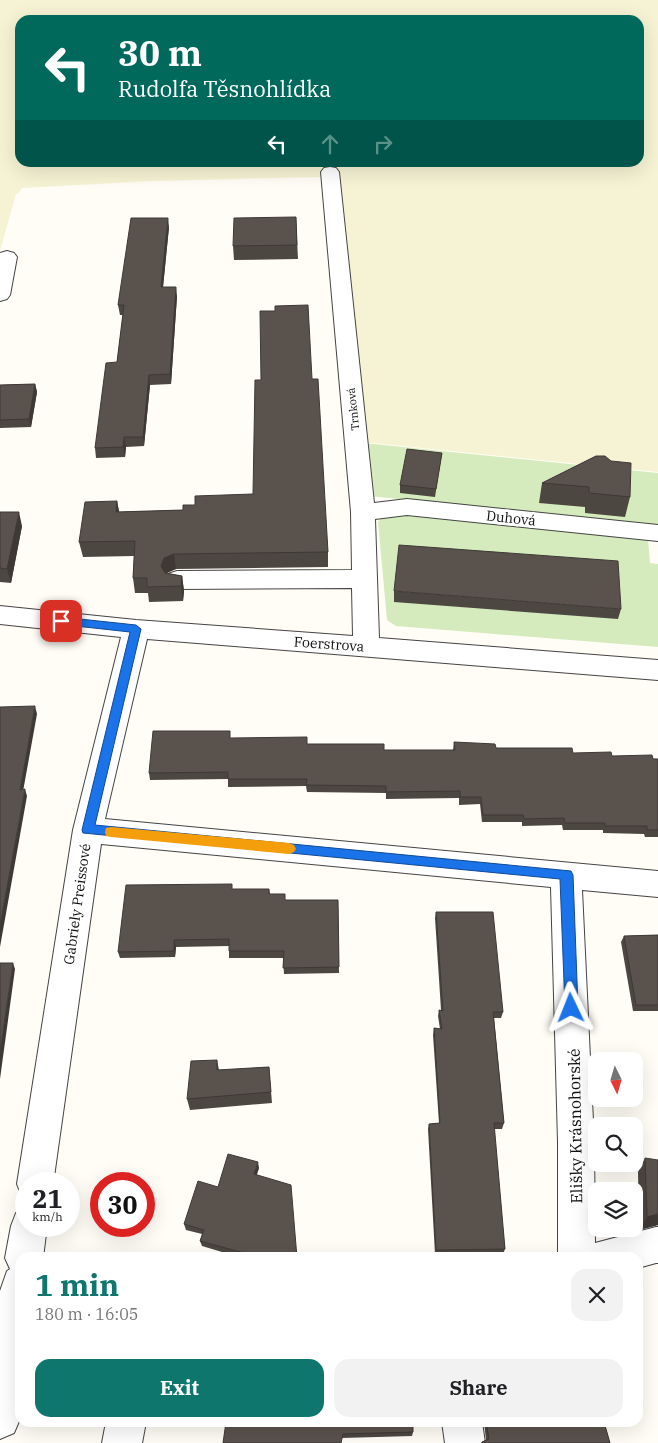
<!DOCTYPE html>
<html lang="en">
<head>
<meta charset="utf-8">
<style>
	body { margin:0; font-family:"IBM Plex Serif",serif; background:#f2f2f2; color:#202124; height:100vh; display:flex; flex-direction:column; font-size:19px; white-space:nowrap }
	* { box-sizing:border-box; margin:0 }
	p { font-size:16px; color:#757577 }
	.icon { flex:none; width:28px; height:28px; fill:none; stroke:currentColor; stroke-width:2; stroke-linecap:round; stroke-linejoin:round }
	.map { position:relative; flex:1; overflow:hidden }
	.sheet { position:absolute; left:15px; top:1252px; width:628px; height:175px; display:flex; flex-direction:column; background:#fff; border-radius:15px; box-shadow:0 5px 20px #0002 }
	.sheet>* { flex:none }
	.banner { position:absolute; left:15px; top:15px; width:629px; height:152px; border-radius:15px; box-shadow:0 5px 20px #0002; background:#00695c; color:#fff; overflow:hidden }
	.needle { width:32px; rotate:175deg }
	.controls { position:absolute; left:588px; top:1052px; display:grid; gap:10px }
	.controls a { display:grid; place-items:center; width:55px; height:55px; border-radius:10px; background:#fff; box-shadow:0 5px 20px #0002; font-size:25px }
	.speed { position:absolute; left:15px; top:1172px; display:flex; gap:10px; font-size:25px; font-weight:700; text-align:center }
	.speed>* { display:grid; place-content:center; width:65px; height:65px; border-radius:50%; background:#fff; box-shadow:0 5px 20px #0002; line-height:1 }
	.speed small { font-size:12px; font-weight:400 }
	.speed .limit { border:8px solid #d22; background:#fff; color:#111 }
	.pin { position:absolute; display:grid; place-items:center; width:42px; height:42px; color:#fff; margin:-21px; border-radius:10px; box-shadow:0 2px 8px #0006 }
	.me { position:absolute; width:55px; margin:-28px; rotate:358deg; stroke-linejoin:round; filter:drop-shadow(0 0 4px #0008) }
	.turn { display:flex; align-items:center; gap:18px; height:105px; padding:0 20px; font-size:22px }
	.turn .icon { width:65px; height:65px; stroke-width:2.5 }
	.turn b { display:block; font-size:35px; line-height:42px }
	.lanes { display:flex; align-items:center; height:48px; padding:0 20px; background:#0003; justify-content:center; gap:25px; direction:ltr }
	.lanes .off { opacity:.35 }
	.round { display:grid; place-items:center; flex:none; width:52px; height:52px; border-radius:15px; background:#f2f2f2 }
	.headline { display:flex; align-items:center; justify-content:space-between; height:85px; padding:0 20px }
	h1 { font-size:30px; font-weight:700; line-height:38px; color:#0f766e }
	.action { display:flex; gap:10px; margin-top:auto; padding:10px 20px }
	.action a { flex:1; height:58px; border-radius:15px; background:#0f766e; color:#fff; font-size:20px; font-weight:700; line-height:58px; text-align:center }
	.action a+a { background:#f2f2f2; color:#202124 }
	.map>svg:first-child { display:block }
	.farmland { fill:#f6f3d4; fill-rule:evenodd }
	.green { fill:#d5ebbd }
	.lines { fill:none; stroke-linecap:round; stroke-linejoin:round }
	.minor-casing { stroke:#444; stroke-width:2 }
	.minor { fill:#fff; fill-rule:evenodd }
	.wall { fill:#4d4742 }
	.shaded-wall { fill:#3f3936 }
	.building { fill:#5a524d; stroke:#3f3936 }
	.route { fill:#1a73e8; stroke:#114b97 }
	.slow { fill:#f59e0b }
	.labels { text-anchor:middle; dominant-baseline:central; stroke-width:5; stroke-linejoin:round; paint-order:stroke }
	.far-street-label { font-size:11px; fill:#111; stroke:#fff }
	.street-label { font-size:14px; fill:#111; stroke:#fff }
	.near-street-label { font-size:16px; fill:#111; stroke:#fff }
</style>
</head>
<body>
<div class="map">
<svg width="658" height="1443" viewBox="0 0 658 1443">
	<rect width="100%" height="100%" fill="#fffdf5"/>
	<!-- farmland -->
	<path class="farmland" d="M0 0H658V472L363 442 322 177 154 181 22 188 19 193 16 194 0 251ZM20 20H639V162H20Z"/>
	<!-- green -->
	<path class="green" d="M364 443 658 473V525L369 496Z
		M388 511 648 539 650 563 658 564V647L396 626 387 620 378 522Z"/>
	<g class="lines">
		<!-- minor casing -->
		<g class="minor-casing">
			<path id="minor" d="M330 167 336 168 339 172 374 503 407 499 658 525V541L407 515 375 519 379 638 658 660V680L147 639 105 819 658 871V897L582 890 594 1142 595 1243 656 1227H658V1263H656L638 1268V1258H558V1142L551 887 101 844 53 1184H26V1198L22 1197 17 1184 73 830 121 637 0 624V606L136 620 353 636 352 588 177 589 168 586 165 580 168 574 177 571 352 570 351 512 321 172 324 168Z
				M7 251 14 253 17 257 10 295 7 299 0 301V253Z
				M26 1209V1226H47L43 1258H20V1419L14 1433 0 1439V1291L7 1271 10 1269 5 1258 11 1226 16 1213Z
				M106 1422H146L142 1443H102Z
				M442 1422H482L485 1443H445Z"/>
		</g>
		<!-- minor -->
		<use href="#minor" class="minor"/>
	</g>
	<!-- wall -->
	<path class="wall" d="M296 217 298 259 234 260 233 246Z
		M169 227 163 287 177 296 171 384 150 385 144 446 126 447 125 457 96 458 95 448 117 362 123 315H120L118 305Z
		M312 379 328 552V567L176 569 167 573 182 576 184 591 183 601 149 602 148 593H135L133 578 134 556 83 557 79 542 117 501 119 512 183 510 195 505 253 494Z
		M35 384 37 392 31 427 0 428V385Z
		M442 453 435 497 400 493V485Z
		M596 456 630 497 625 517 585 513V507L539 503 542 483Z
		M0 512 22 526 11 583 0 582Z
		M394 591 621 609 618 619 394 602Z
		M231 738 384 750H453L454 742 496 748 658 759V837H645L644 834 603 833V830H563L562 825 522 826V822H482L480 804 459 805V798L386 799V793L307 792 306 786 228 787V779L150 780 149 773Z
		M232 884V889H269L270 894 285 900H338L339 973 284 974 283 958H229V946L176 947 175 957 120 958 118 952Z
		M436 912 503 1012 501 1018H494L504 1123 502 1129H494L505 1249 503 1254H435L428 1129 429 1124 439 1123 433 1035 434 1028 440 1029 438 1016 439 1010H441L435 918Z
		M658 935V1011H633L621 942 624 936Z
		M217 1060 219 1070 269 1067 272 1103 190 1110 187 1099Z
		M645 1158 658 1225 639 1230 638 1172Z
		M259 1168 257 1174 297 1258H242L202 1246 200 1241 202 1234 186 1230 184 1224 218 1187Z
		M226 1422 413 1432 412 1436 342 1438Z
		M484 1422H604L610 1443H481L482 1442 486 1440Z"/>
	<!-- shaded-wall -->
	<path class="shaded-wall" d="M168 218 169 227 162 297 161 287Z
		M176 287 177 296 171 384 170 374Z
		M149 375 150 385 144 446 143 437Z
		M35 384 37 392 31 427 29 419Z
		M124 437 126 447 125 457 123 447Z
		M117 501 120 516 116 512Z
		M19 512 22 526 11 583 7 569Z
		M174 554 176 569 166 573 163 581 161 566 164 558Z
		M182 576 184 591 183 601 181 586Z
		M35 706 37 714 22 797 20 790Z
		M25 789 27 796 0 947V925Z
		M174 940 176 947 175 957 174 951Z
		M13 963 15 969 0 1079V1052Z
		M258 1162 259 1168 255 1179 254 1174Z
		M658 1214V1225L639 1230 647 1217Z"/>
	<!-- building -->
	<path class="building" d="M296 217 297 245 233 246 234 218Z
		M131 218H168L161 287H176L170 374 149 375 143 437H124L123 447 95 448 106 363 117 362 124 305H118Z
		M308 305 312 379H318L328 552 174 554 164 558 161 566 165 573 182 576 181 586 147 587V578H133L135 541 79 542 85 502 117 501 116 512 183 510V505H195V496L253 494 255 380H261L260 311H275V306Z
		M35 384 29 419 0 420V385Z
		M407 449 442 453 436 489 400 485Z
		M596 456H605L611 461 631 463 630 497 589 493V487L542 483Z
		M0 512H19L7 569 0 568Z
		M399 545 618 561 621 609 394 591Z
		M35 706 20 790 25 789 0 925V707Z
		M153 731H230V738L307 737V744H384V750H455L454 742 495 744 496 748H572L573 753 611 752 612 756 652 755 653 759H658V830H647V826H605V823H565L564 818 524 819 523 815H483L481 797H460V791L386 792V786L306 785 307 779H228V772L149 773Z
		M232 884V889H269V894H285V900H338L339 967 283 968 284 951H229V939L174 940V951L118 952 126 885Z
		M436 912H493L503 1012H493L504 1123H494L505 1249 436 1250 429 1124 440 1123 434 1028 442 1029 439 1010 443 1011Z
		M658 935V1005H636L624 936Z
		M0 963H13L0 1052Z
		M217 1060V1070L269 1067 271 1092 187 1099 191 1061Z
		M228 1154 258 1162 254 1174 291 1185 297 1258H250L251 1255 200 1241 204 1230 184 1224 198 1181 218 1187Z
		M645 1158 658 1160V1214L647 1217Z
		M226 1422H413V1432L343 1434 341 1443H223Z
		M486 1422H604L610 1443H482V1442L489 1439Z"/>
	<!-- route -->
	<path class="route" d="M61 617 136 625 141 629 95 825 571 871 573 875 578 1008 576 1013 571 1015 567 1013 565 1008 560 879 83 833 82 830 130 632 57 624 55 621Z"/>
	<!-- slow -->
	<path class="slow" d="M111 827 289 843 294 845 296 849 294 852 289 854 111 837 106 836 105 832 106 828Z"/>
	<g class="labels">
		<!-- far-street labels -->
		<g class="far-street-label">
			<text transform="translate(353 409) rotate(-96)">Trnková</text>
		</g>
		<!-- street labels -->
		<g class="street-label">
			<text transform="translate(511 518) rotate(6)">Duhová</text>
			<text transform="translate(329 644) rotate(4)">Foerstrova</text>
			<text transform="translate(77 904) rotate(-82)">Gabriely Preissové</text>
		</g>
		<!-- near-street labels -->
		<g class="near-street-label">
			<text transform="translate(575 1126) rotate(-91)">Elišky Krásnohorské</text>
		</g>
	</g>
</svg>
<div class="controls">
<a><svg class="needle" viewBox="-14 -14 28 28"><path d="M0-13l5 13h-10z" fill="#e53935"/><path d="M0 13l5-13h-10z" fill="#757577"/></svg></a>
<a><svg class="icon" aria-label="search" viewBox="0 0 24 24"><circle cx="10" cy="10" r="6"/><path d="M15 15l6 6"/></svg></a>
<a><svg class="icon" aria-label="layers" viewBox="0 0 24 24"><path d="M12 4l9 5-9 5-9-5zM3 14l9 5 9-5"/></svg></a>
</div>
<div class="speed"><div>21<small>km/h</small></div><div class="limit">30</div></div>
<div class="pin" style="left:61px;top:621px;background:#d93025"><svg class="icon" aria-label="arrive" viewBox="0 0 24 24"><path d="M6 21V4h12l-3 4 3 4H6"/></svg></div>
<svg class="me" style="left:571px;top:1008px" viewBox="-20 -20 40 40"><path d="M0-17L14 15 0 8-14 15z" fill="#1a73e8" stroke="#fff" stroke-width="4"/></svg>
<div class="banner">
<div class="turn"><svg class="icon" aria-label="left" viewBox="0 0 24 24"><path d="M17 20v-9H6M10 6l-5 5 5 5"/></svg><div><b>30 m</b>Rudolfa Těsnohlídka</div></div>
<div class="lanes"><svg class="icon" aria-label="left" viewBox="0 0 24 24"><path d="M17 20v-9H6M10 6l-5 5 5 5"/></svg><svg class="icon off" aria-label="ahead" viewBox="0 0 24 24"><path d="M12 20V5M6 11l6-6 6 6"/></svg><svg class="icon off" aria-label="right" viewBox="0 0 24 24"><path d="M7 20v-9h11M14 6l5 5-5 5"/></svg></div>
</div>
<section class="sheet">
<div class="headline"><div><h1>1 min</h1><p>180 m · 16:05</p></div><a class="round"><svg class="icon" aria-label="close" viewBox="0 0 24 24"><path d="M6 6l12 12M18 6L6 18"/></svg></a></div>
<div class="action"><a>Exit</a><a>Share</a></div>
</section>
</div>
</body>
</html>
